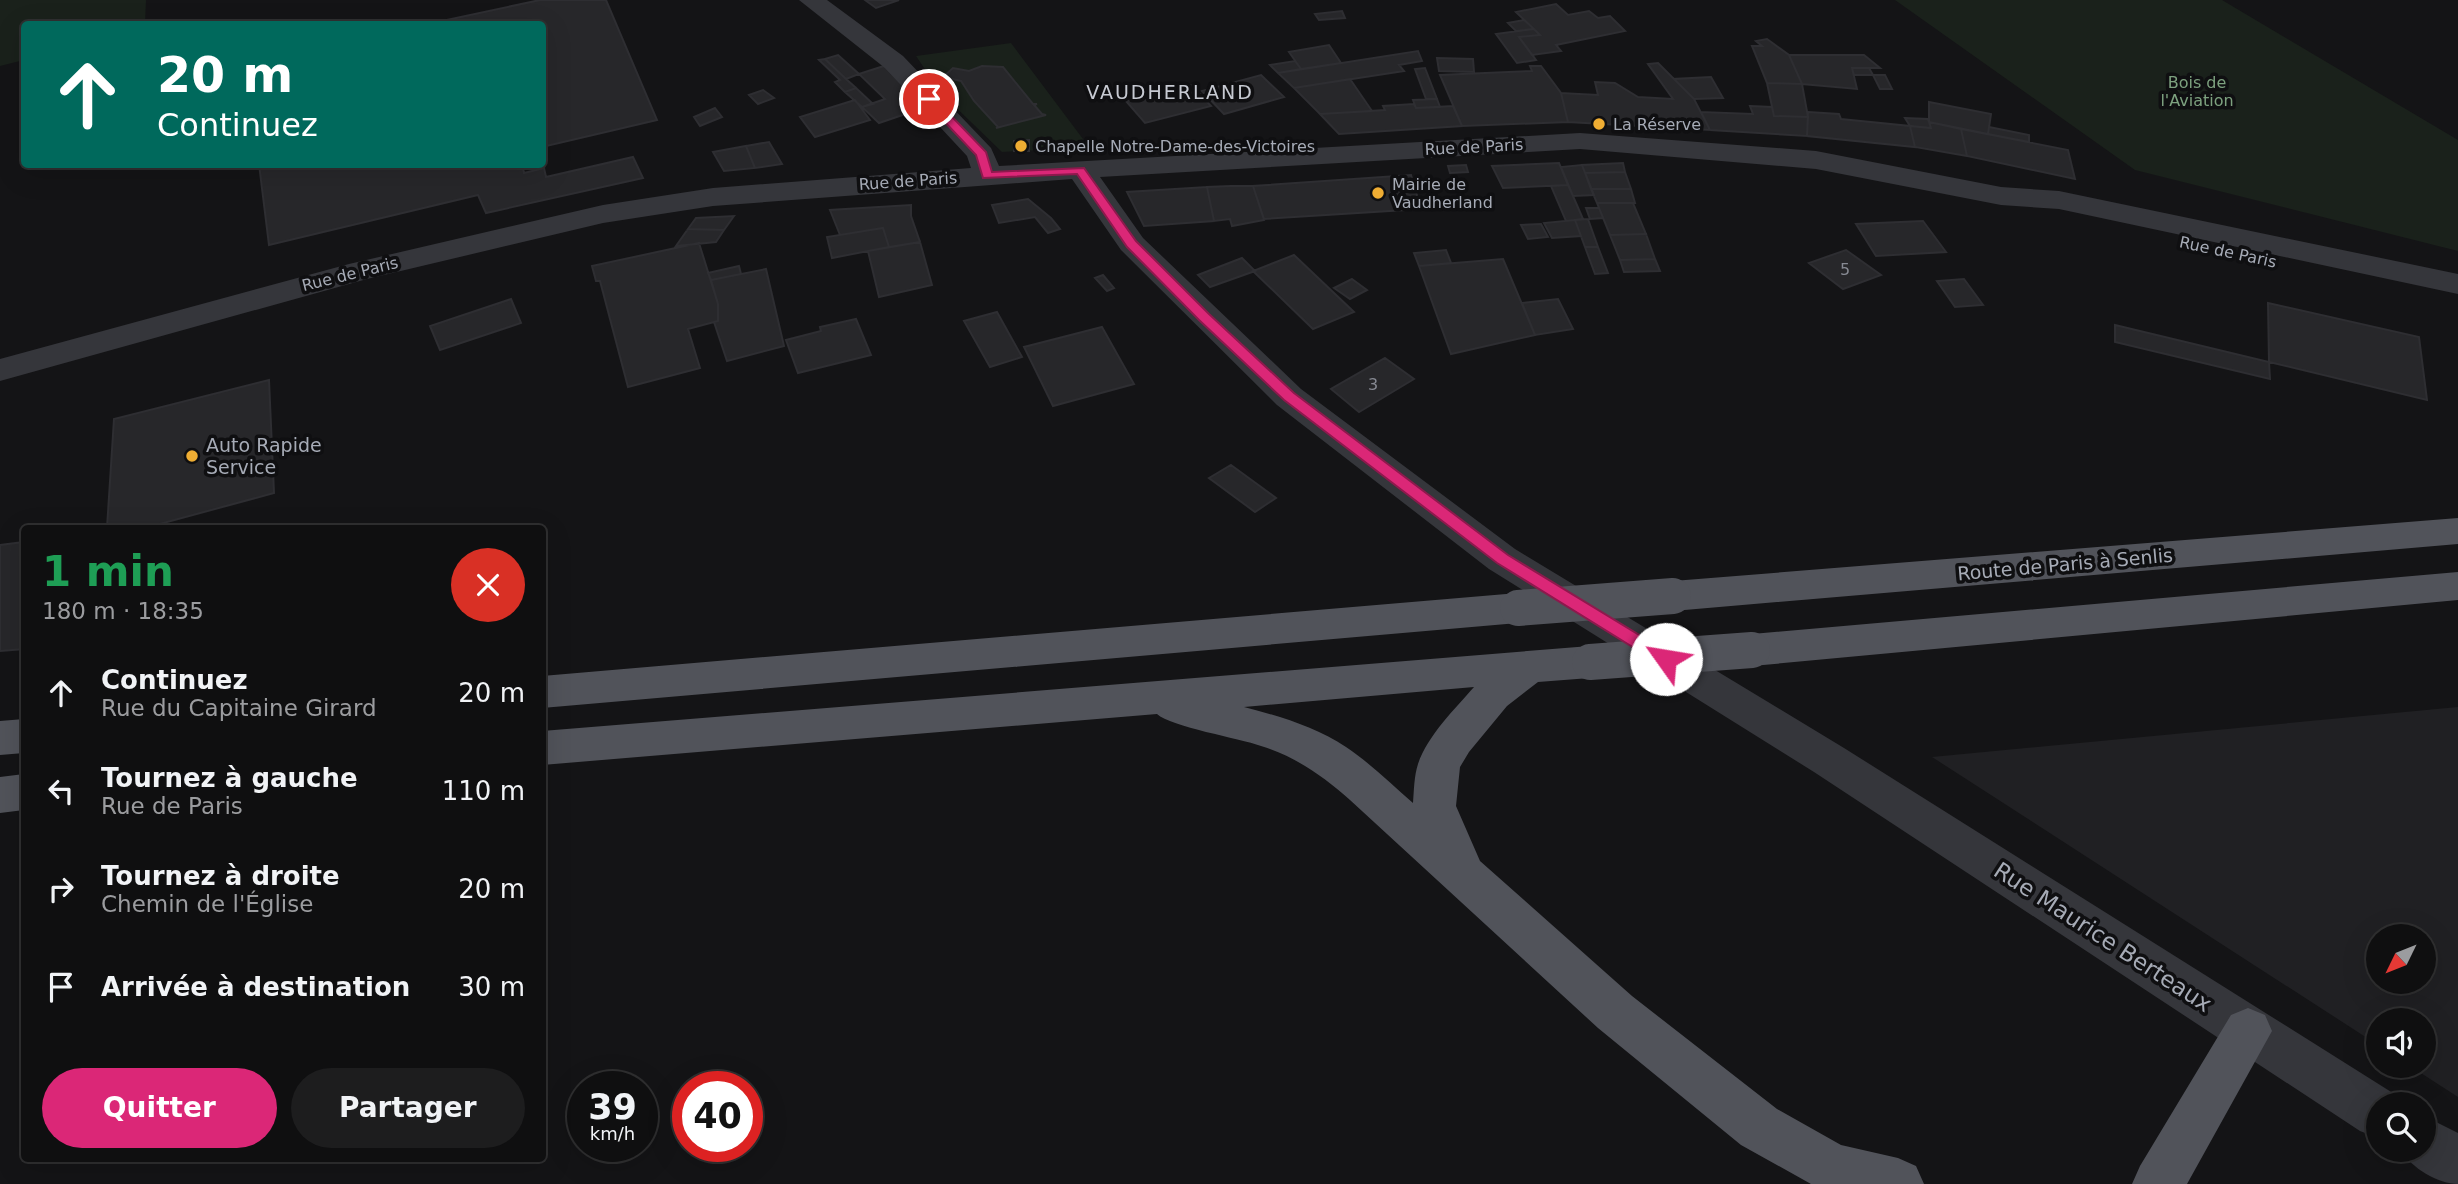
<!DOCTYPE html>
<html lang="fr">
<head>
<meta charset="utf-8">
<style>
	body { margin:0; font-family:"DejaVu Sans",sans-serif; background:#1d1d1e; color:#f1f3f6; height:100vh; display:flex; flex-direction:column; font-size:26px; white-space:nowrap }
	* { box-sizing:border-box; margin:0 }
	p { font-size:23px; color:#9b9c9f }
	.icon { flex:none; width:38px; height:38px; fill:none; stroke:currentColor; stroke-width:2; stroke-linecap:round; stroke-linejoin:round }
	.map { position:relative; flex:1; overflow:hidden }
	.sheet { position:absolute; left:21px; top:525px; width:525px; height:637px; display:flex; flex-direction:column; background:#0f0f10; border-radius:7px; box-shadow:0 7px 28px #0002,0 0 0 2px #2f2f30 }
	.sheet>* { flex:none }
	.top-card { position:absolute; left:21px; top:21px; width:525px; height:147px; border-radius:7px; box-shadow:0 7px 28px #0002,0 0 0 2px #2f2f30; background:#00695c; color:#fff; overflow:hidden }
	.needle { width:46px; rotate:227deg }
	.fabs { position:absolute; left:2366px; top:924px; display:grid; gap:14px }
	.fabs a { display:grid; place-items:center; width:70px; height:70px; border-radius:50%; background:#0f0f10; box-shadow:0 7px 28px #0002,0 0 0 2px #2f2f30; font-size:35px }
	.speed { position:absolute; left:567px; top:1071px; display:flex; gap:14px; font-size:35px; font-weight:700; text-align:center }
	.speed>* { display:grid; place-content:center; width:91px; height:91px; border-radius:50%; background:#0f0f10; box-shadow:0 7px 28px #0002,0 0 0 2px #2f2f30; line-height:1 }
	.speed small { font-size:18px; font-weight:400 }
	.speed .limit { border:10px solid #d22; background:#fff; color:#111 }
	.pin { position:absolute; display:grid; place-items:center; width:60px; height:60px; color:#fff; margin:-30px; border:4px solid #fff; border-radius:50%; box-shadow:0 2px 7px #0007 }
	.me { position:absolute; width:77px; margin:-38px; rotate:302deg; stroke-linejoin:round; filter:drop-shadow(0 0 5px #0008) }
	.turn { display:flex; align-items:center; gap:24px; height:147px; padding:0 21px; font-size:32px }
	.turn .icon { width:91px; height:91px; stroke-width:2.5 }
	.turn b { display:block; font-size:49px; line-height:60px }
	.round { display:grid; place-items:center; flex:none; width:74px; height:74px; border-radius:37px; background:#1d1d1e }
	.headline { display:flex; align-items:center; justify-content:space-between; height:119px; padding:0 21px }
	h1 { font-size:42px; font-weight:700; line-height:52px; color:#1e9e55 }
	.action { display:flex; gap:14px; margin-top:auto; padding:14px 21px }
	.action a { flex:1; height:80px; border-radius:42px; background:#db2777; color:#fff; font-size:28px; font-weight:700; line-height:80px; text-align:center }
	.action a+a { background:#1d1d1e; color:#f1f3f6 }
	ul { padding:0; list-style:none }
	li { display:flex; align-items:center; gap:21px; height:98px; padding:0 21px }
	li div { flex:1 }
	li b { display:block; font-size:26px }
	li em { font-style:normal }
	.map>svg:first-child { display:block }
	.built { fill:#202023; fill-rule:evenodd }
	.green { fill:#1a211b }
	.building { fill:#27272a; stroke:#2e2e32; stroke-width:2 }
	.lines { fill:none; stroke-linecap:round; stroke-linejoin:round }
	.minor { fill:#35363b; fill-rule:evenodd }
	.major { fill:#51535a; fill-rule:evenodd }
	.major-bridge { stroke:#51535a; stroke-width:36 }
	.route { fill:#db2777; stroke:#8e194d; stroke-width:2 }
	.poi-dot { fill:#efad33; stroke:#0f0f11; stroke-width:2.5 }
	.labels { text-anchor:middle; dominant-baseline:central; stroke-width:7; stroke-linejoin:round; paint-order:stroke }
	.far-park-label { font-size:16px; fill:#7da17f; stroke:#0f0f11 }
	.far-poi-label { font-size:16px; fill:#a6abb6; stroke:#0f0f11; text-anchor:start }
	.far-street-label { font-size:16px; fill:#a6abb6; stroke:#0f0f11 }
	.number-label { font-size:16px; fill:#868992 }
	.far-quarter-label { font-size:19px; letter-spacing:2px; fill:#c7cad2; stroke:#0f0f11 }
	.poi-label { font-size:19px; fill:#a6abb6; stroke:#0f0f11; text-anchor:start }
	.street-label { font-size:19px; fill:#a6abb6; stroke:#0f0f11 }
	.near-street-label { font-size:23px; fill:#a6abb6; stroke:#0f0f11 }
</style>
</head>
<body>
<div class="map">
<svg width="2458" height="1184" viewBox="0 0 2458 1184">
	<rect width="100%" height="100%" fill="#141416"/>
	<!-- built -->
	<path class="built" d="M2458 707V1097L2410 1066H2424V1020H2378V1045L1932 757ZM2378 936H2424V982H2378Z"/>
	<!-- green -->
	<path class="green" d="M0 0H146L145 24H24V60L0 66Z
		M1895 0H2222L2458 140V251L2135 170Z
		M1011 43 1089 147 1002 152 941 93 916 56Z"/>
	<!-- building -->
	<path class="building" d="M540 0H606L657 120 542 147V24H428Z
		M865 0H899L876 8Z
		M1556 4 1568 15 1589 11 1598 18 1610 16 1625 31 1556 45 1561 51 1532 55 1519 37 1540 35 1516 12Z
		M1342 11 1345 18 1319 20 1315 14Z
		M1524 20 1534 29 1516 31 1508 23Z
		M1534 29 1540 35 1519 37 1536 60 1517 63 1496 34Z
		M1767 39 1789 55 1802 84 1767 83 1752 46H1762L1756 41Z
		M1329 45 1341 63 1301 69 1289 52Z
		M1418 51 1422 61 1399 65 1404 71 1294 88 1278 73Z
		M838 55 859 74 846 79 825 59Z
		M1789 55H1864L1880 68H1852L1857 89 1802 84Z
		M1437 58 1473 59 1474 72 1439 71Z
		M825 59 846 79 856 88 845 92 835 82 840 80 819 60Z
		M1295 61 1301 69 1278 73 1270 65Z
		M1658 63 1694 99 1710 130 1568 122 1561 93 1598 95 1595 82 1615 83 1638 97 1673 99 1648 64Z
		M884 66 926 107 879 123 862 107 885 99 859 74Z
		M982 66 1003 67 1033 104H1037L1034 105 1042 114 1046 115 996 128 998 127 974 101 961 81 943 77 953 68 969 71Z
		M1530 66H1541L1561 93 1568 122 1462 126 1440 75 1532 71Z
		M1425 68 1437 99H1426L1415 69Z
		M1852 68H1869L1873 75H1854Z
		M1261 75 1284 97 1224 114 1202 91Z
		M1873 75H1885L1892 89H1880Z
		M1711 77 1723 98 1694 99 1674 79Z
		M1350 79 1372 111 1320 114 1294 88Z
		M1767 83 1802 84 1808 117 1774 116Z
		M1191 85 1211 106 1145 123 1126 101Z
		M856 88 873 104 862 107 845 92Z
		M763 90 774 98 758 104 749 95Z
		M1437 99 1440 107 1416 108 1413 100Z
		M855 100 870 120 815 137 800 117Z
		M1929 102 1991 114 1988 134 1929 122Z
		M1414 104 1416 108 1453 106 1462 126 1339 134 1320 114 1385 110 1383 106Z
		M1750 106 1772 107 1774 116 1808 117 1807 136 1710 130 1701 112 1753 114Z
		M715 108 722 117 700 126 694 117Z
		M1808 112 1839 114 1841 119 1910 126 1915 147 1807 136Z
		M1905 118 1928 119 1931 128 1910 126Z
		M1929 122 1961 129 1967 156 1915 147 1910 126 1931 128Z
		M1989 127 2029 135V142L1988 134Z
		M1961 129 2068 150 2075 179 1967 156Z
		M1029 140V151H1014V141Z
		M769 142 782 164 755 168 746 146Z
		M746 146 755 168 724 171 713 152Z
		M633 157 643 178 486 213 478 195 269 245 259 164H513L515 169 523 168 524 173 544 168 546 177Z
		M1559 163 1568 185 1503 188 1492 166Z
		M1623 163 1625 172 1585 173 1582 165Z
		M1466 165 1468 172 1450 173 1448 166Z
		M1582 165 1594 195 1573 196 1561 167Z
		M1625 172 1631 189H1591L1585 173Z
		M1411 175 1421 209 1264 219 1253 186Z
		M1568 185 1573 196 1583 219 1566 221 1551 186Z
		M1231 186H1253L1264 220 1232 226 1230 219 1214 221 1207 187Z
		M1207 187 1214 221 1144 226 1127 192Z
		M1591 189H1631L1635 203H1597Z
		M1028 199 1051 218 1060 229 1048 233 1035 217 999 223 992 205Z
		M1597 203H1633L1646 234 1610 235Z
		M911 205V216L920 242 889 247 883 228 840 235 830 210Z
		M1586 208H1599L1603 218 1590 219Z
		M734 216 724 230 688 229 696 218Z
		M1588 219 1598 247H1585L1575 220Z
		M1575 220 1581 236 1552 238 1544 223Z
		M1923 221 1946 252 1876 256 1856 224Z
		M1541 224 1548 237 1528 239 1521 225Z
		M883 228 889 247 832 258 827 237Z
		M688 229 724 230 716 242 676 246Z
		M1646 234 1655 259 1620 260 1610 235Z
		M920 242 932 285 879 297 868 251Z
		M699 243 718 304V321L688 329 700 368 628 387 600 281H596L592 266Z
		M1585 247H1598L1608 273 1595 274Z
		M1446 250 1451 263 1419 266 1414 253Z
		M1846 250 1881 275 1843 289 1809 263Z
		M1294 255 1354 312 1313 329 1253 271Z
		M1242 258 1255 271 1210 287 1198 275Z
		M1503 259 1535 335 1451 354 1419 266Z
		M1655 259 1660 271 1624 272 1620 260Z
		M739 266 741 274 711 280 708 273Z
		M766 269 784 346 727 361 714 322 718 321V304L711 280Z
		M1103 275 1114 288 1107 291 1095 278Z
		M1352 279 1367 290 1350 299 1334 288Z
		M1964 279 1983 305 1955 307 1937 281Z
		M511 299 521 323 440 350 430 326Z
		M1558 299 1573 329 1535 335 1522 303Z
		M2268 303 2419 337 2427 400 2269 362Z
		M997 312 1022 357 990 367 964 321Z
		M856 319 871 355 798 373 786 340 821 331 820 327Z
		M2115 325 2269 362 2270 379 2115 342Z
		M1102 327 1134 384 1053 406 1024 347Z
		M1385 358 1414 379 1359 412 1331 389Z
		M269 380 274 493 145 528H107L114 419Z
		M1231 465 1276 498 1255 512 1209 478Z
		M24 542V649L0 651V545Z"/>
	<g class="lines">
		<!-- minor -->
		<path class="minor" d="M799 0H827L903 56 991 148 999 166 1580 133 1816 151 2001 187 2059 191 2458 274V294L2059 209 2001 205 1816 169 1580 149 1100 177 1143 238 1301 389 1515 549 1844 748 2396 1095 2400 1104H2378V1138L2360 1131 1814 772 1489 569 1277 405 1121 250 1072 179 713 206 603 223 367 279 0 381V359L349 264 603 205 713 188 971 168 967 156 885 68Z
			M2424 1116 2458 1133V1184C2439 1184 2410 1168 2402 1150H2424Z"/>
		<!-- major -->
		<path class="major" d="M2458 518V544L1673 611 1659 606 1654 596 1659 586 1673 581Z
			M2458 572V600L1752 666 1738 661 1732 650 1738 639 1752 634Z
			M1518 593 1532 598 1537 608 1532 618 1518 623 542 708V676Z
			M1590 646 1604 651 1610 662 1604 673 1590 678 1538 682 1507 706 1469 752 1460 767 1456 806 1480 861 1632 996 1777 1109 1841 1145 1898 1158 1916 1166 1924 1184H1811L1741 1145 1598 1028 1350 800C1323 776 1296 757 1261 746 1239 738 1171 727 1157 714L542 765V731ZM1474 687C1454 710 1428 735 1418 764 1414 776 1414 791 1413 803 1391 784 1370 763 1346 747 1316 727 1279 716 1244 707Z
			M24 719V753L0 755V721Z
			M24 774V810L0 813V777Z
			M2248 1008 2265 1015 2272 1031 2187 1184H2132L2140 1166 2231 1015Z"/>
		<!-- major-bridge -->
		<path class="major-bridge" d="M1518 608 1673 596
			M1590 662 1752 650"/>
	</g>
	<!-- route -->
	<path class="route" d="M925 97H933L986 152 992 172 1084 168 1136 241 1209 314 1294 393 1508 555 1672 655 1674 659 1672 664H1660L1497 563 1284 400 1199 320 1127 247 1077 174 983 178 976 155 925 101Z"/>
	<!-- markers -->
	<g class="poi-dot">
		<circle cx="1599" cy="124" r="7"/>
		<circle cx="1021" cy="146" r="7"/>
		<circle cx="1378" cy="193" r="7"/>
		<circle cx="192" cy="456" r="7"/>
	</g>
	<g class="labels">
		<!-- far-park labels -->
		<g class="far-park-label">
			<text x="2197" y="82">Bois de<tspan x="2197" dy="18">l'Aviation</tspan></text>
		</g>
		<!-- far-poi labels -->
		<g class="far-poi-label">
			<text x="1613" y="124">La Réserve</text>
			<text x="1035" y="146">Chapelle Notre-Dame-des-Victoires</text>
			<text x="1392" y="184">Mairie de<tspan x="1392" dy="18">Vaudherland</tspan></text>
		</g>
		<!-- far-street labels -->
		<g class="far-street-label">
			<text transform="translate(1474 147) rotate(-3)">Rue de Paris</text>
			<text transform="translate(908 181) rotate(-4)">Rue de Paris</text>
			<text transform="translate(2228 252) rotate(12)">Rue de Paris</text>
			<text transform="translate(350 274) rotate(-14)">Rue de Paris</text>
		</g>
		<!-- number labels -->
		<g class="number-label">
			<text x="1845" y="269">5</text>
			<text x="1373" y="384">3</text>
		</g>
		<!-- far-quarter labels -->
		<g class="far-quarter-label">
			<text x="1170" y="92">VAUDHERLAND</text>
		</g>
		<!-- poi labels -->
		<g class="poi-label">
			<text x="206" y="445">Auto Rapide<tspan x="206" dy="22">Service</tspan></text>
		</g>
		<!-- street labels -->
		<g class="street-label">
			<text transform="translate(2065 564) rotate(-5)">Route de Paris à Senlis</text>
		</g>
		<!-- near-street labels -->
		<g class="near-street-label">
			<text transform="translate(2103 937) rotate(33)">Rue Maurice Berteaux</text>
		</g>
	</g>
</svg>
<div class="fabs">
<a><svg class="needle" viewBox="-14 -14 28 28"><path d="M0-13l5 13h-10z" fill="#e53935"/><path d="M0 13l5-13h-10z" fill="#9b9c9f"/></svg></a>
<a><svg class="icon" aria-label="sound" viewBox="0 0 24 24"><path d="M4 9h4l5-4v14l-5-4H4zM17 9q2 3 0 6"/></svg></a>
<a><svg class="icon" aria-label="search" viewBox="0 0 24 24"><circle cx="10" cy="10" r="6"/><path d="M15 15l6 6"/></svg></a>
</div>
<div class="speed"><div>39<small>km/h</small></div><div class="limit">40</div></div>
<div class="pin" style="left:929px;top:99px;background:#d93025"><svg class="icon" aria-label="arrive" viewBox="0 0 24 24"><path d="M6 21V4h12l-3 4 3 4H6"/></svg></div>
<svg class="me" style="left:1666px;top:659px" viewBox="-20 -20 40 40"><circle r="19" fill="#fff"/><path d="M0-13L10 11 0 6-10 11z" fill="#db2777"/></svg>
<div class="top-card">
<div class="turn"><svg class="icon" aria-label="ahead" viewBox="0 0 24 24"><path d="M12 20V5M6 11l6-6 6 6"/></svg><div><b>20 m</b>Continuez</div></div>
</div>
<section class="sheet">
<div class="headline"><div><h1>1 min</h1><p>180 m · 18:35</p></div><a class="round" style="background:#d93025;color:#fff"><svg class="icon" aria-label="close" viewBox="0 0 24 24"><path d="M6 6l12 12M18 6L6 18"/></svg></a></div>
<ul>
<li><svg class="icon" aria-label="ahead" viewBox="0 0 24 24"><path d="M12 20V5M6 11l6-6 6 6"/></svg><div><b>Continuez</b><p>Rue du Capitaine Girard</p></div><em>20 m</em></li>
<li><svg class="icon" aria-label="left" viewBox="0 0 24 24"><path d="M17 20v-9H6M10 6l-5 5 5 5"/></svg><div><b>Tournez à gauche</b><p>Rue de Paris</p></div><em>110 m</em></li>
<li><svg class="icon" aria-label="right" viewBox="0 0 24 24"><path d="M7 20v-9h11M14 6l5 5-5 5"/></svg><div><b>Tournez à droite</b><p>Chemin de l'Église</p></div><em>20 m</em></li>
<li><svg class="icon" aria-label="arrive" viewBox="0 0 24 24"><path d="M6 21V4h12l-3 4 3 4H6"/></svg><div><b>Arrivée à destination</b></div><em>30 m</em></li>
</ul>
<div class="action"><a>Quitter</a><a>Partager</a></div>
</section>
</div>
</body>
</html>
